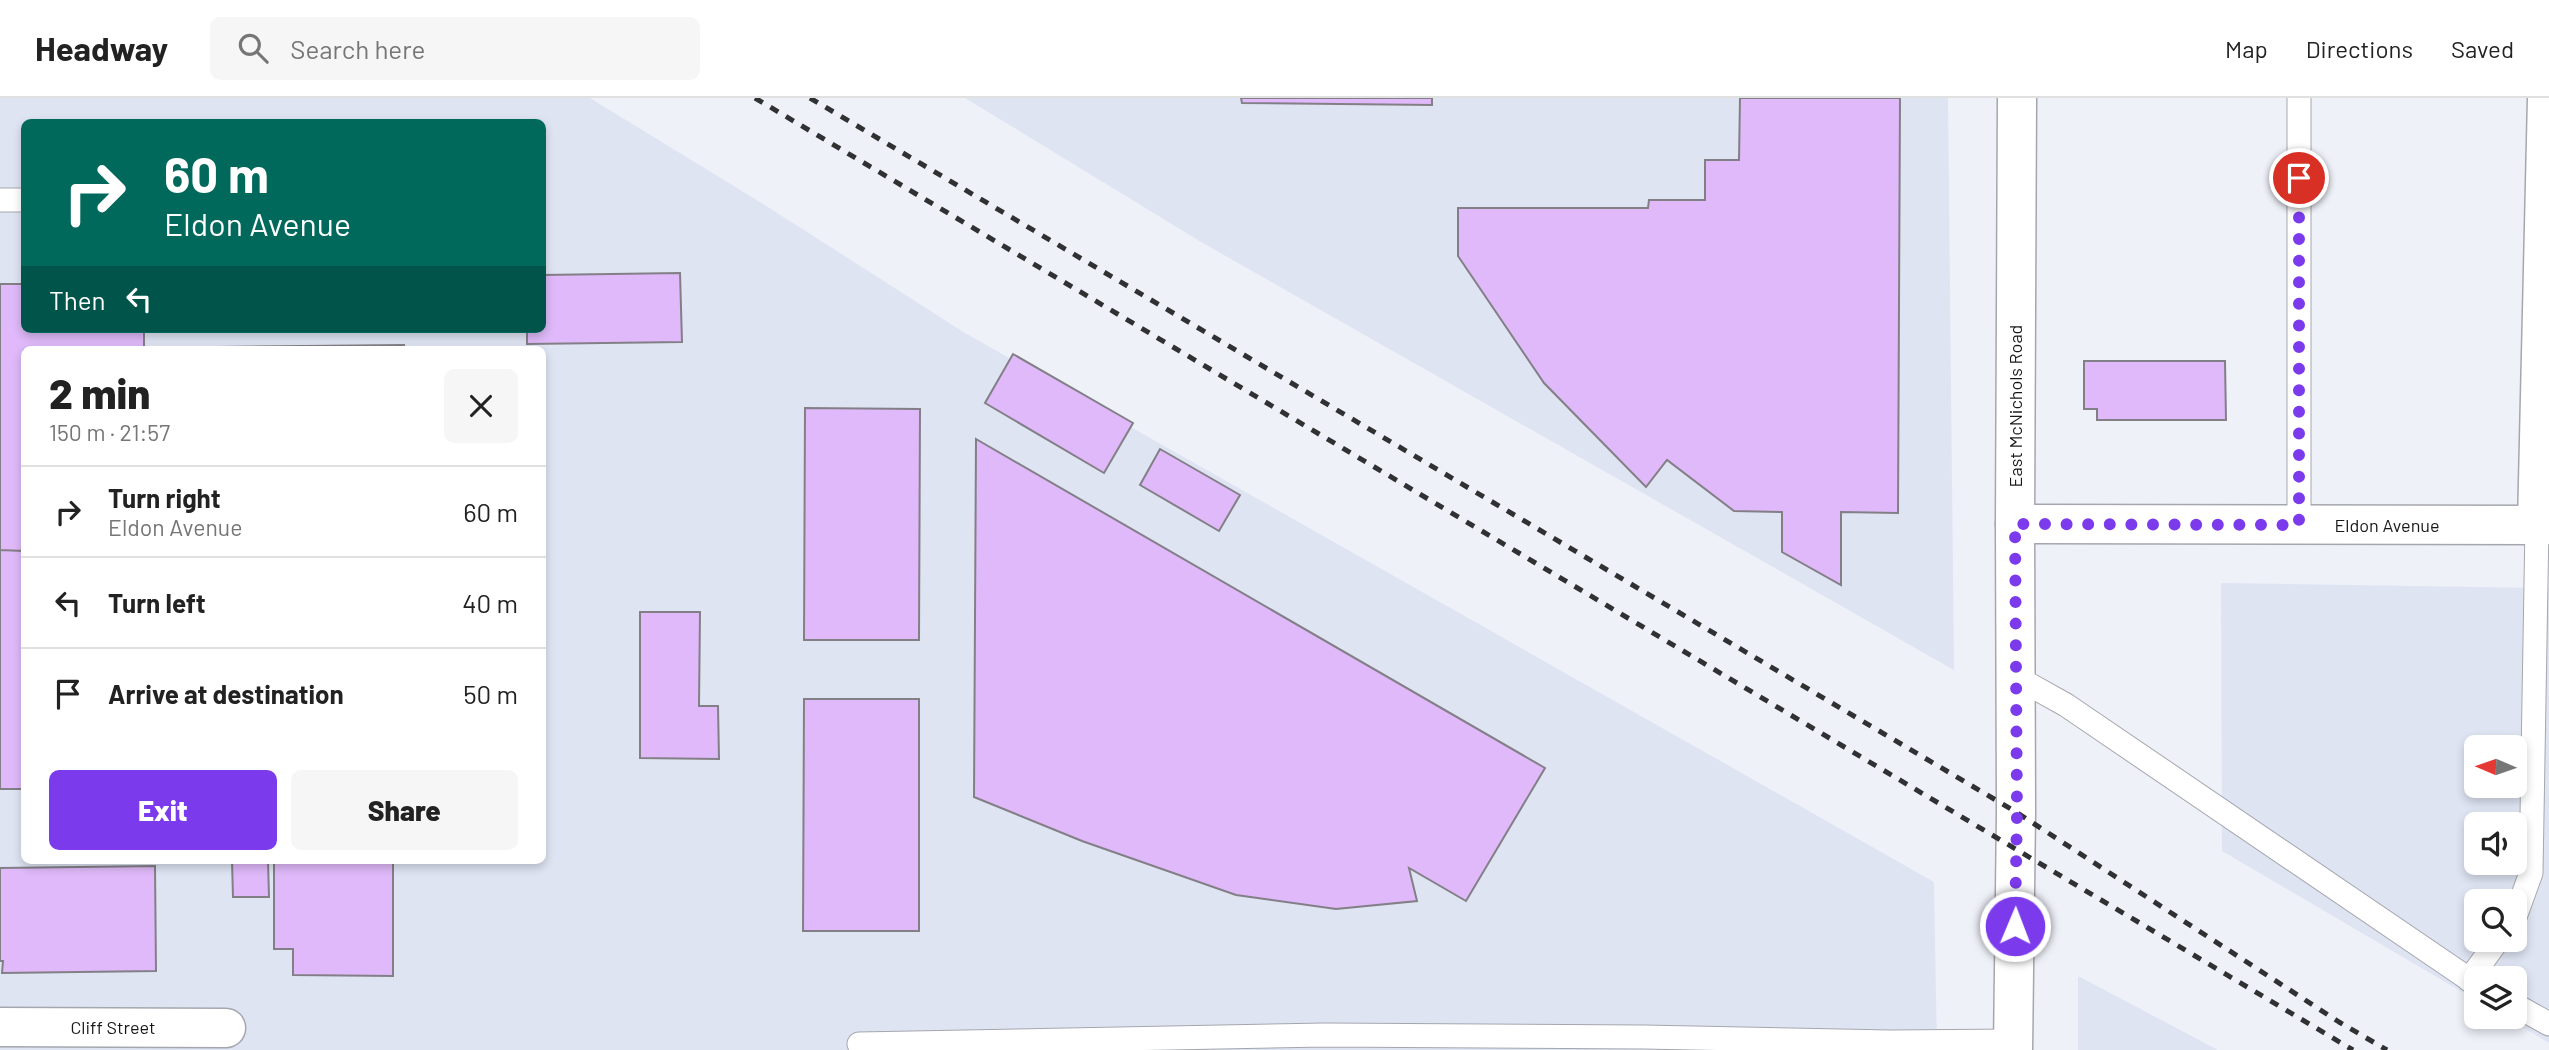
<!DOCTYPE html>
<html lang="en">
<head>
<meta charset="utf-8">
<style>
	body { margin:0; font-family:Barlow,sans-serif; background:#f6f6f6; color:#222; height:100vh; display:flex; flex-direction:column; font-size:26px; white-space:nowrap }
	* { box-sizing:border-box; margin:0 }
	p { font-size:23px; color:#767676 }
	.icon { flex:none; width:38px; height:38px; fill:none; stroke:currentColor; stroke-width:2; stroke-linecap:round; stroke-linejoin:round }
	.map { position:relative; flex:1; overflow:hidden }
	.sheet { position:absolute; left:21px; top:248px; width:525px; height:518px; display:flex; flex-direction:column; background:#fff; border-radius:10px; box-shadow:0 4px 10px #0003 }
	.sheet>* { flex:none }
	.banner { position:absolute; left:21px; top:21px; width:525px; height:214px; border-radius:10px; box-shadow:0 4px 10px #0003; background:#00695c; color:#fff; overflow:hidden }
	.needle { width:46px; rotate:272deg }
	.fabs { position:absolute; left:2464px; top:637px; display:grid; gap:14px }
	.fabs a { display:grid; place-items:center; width:63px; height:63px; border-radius:10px; background:#fff; box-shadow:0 4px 10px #0003; font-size:35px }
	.pin { position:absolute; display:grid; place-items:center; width:60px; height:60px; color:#fff; margin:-30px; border:4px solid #fff; border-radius:50%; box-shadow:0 2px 7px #0007 }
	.me { position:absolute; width:77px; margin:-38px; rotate:1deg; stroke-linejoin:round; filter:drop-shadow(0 0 5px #0008) }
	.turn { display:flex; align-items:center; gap:24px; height:147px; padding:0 28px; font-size:32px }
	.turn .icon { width:91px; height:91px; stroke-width:2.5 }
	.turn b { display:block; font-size:49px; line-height:60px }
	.then { display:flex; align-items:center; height:66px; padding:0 28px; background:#0003; gap:14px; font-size:26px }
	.round { display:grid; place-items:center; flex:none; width:74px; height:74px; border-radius:10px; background:#f6f6f6 }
	.head { display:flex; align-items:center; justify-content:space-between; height:119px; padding:0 28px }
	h1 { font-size:42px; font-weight:800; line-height:52px }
	.button { display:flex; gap:14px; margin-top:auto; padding:14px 28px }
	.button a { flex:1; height:80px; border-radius:10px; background:#7c3aed; color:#fff; font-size:28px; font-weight:800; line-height:80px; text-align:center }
	.button a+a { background:#f6f6f6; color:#222 }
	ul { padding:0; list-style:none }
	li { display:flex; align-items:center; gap:21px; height:91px; padding:0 28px; border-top:2px solid #e0e0e0 }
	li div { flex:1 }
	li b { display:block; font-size:26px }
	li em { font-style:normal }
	header { display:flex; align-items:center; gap:42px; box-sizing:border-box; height:98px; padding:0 35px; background:#fff; border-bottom:2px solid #e0e0e0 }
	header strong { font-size:33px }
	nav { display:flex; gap:38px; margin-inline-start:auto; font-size:24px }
	.search { width:490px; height:63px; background:#f6f6f6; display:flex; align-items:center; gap:18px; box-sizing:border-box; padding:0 24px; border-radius:10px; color:#767676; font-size:26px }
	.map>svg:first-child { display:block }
	.built { fill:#dfe4f3; fill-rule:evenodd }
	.building { fill:#dfb9f9; stroke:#837f86; stroke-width:2 }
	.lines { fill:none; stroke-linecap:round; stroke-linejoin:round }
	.service-casing { stroke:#a5a7ae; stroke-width:25 }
	.minor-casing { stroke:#a5a7ae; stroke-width:41 }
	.secondary-casing { stroke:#a5a7ae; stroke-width:41 }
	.service { stroke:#fff; stroke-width:23 }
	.minor { stroke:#fff; stroke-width:38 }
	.secondary { stroke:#fff; stroke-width:38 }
	.rail { stroke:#303133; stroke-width:5; stroke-dasharray:9 9; stroke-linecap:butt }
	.route { stroke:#7c3aed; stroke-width:12; stroke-dasharray:0 21.6 }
	.labels { text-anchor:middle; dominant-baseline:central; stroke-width:7; stroke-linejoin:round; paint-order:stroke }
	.street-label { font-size:18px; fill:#161719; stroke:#fff }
</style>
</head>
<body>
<header>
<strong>Headway</strong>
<div class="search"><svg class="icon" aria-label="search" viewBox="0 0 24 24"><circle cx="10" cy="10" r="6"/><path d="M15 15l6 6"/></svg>Search here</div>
<nav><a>Map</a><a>Directions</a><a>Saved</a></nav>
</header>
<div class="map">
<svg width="2549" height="952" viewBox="0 0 2549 952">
	<rect width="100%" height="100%" fill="#eff1f9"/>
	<!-- built -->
	<path class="built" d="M0 0H590L768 109 965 235 1934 784 1937 952H0ZM24 24H542V231H24ZM24 252H542V763H24Z
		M965 0H1948L1954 572 1201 144Z
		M2221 485 2549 490V945L2505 919H2515V880H2476V902L2222 753ZM2476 649H2515V688H2476ZM2476 726H2515V765H2476ZM2476 803H2515V842H2476Z
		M2078 878 2218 952H2078Z"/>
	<!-- building -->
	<path class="building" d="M1241 0H1432V7L1242 5Z
		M1740 0H1900L1898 415 1841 414V487L1782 454V414L1734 413 1667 362 1646 389 1544 285 1458 158V110H1648L1649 102H1705V62H1739Z
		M680 175 682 244 527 246V231H542V177Z
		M0 186H24V231H144V252H24V453L0 452Z
		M404 247V252H217V249Z
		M1013 256 1133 325 1104 375 985 305Z
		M2084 263H2225L2226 322H2097V311H2084Z
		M805 310 920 311 919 542H804Z
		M976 341 1545 670 1466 803 1409 770 1417 803 1336 811 1236 797 1082 743 974 699Z
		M1160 351 1240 397 1219 433 1140 387Z
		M0 452 24 453V691H0Z
		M640 514H700L699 608H718L719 661 640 660Z
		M804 601H919V833H803Z
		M232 763H268L269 799H233Z
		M274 763H393V878L293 877V851H274Z
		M155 768 156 873 2 875 3 863H0V770Z"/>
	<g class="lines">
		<!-- service casing -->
		<g class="service-casing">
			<path id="service" d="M0 102H24
				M2299 427V0
				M2016 579 2066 607 2476 886
				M2515 819 2531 775 2537 427
				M2469 882 2498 842
				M2515 907 2549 926
				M859 946 1325 937 1644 939 1890 944 2013 943"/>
		</g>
		<!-- minor casing -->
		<g class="minor-casing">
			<path id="minor" d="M2015 426 2549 427
				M2537 427 2547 0
				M0 929 226 930"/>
		</g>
		<!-- secondary casing -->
		<g class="secondary-casing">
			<path id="secondary" d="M2013 952 2016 714 2015 426 2017 0"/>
		</g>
		<!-- service -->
		<use href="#service" class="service"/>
		<!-- minor -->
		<use href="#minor" class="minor"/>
		<!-- secondary -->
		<use href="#secondary" class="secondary"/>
		<!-- rail -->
		<path class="rail" d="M755 0 2353 952
			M810 0 2016 714 2339 924 2387 952"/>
	</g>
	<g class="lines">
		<!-- route -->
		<path class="route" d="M2015 828 2017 714 2015 426 2299 427V80"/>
	</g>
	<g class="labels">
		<!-- street labels -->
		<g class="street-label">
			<text transform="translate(2015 308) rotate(-90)">East McNichols Road</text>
			<text x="2387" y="427">Eldon Avenue</text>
			<text x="113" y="929">Cliff Street</text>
		</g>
	</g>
</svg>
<div class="fabs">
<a><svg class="needle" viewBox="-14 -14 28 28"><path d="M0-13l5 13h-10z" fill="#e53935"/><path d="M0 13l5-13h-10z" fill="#767676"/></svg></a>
<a><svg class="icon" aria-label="sound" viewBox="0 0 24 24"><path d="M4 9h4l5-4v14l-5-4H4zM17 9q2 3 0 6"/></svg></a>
<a><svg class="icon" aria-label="search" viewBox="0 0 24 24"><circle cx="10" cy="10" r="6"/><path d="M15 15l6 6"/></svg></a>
<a><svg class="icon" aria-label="layers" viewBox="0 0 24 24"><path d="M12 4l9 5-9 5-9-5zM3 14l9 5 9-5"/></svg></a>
</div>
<div class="pin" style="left:2299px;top:80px;background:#d93025"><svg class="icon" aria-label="arrive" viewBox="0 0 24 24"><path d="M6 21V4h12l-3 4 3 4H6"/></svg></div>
<svg class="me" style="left:2015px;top:828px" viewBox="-20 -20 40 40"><circle r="17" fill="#7c3aed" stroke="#fff" stroke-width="3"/><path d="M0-11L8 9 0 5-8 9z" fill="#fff"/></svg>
<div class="banner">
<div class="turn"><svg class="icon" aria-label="right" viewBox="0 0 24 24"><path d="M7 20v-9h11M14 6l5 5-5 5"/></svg><div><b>60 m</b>Eldon Avenue</div></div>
<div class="then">Then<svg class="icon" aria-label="left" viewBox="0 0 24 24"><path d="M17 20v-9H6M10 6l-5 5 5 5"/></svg></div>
</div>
<section class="sheet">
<div class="head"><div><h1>2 min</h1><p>150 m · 21:57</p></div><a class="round"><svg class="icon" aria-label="close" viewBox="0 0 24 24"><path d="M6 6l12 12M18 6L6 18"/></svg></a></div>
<ul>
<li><svg class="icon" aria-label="right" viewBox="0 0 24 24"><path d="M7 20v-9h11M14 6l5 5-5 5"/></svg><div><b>Turn right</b><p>Eldon Avenue</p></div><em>60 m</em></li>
<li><svg class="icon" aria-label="left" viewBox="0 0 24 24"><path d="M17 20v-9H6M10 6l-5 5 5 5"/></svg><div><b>Turn left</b></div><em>40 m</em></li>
<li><svg class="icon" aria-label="arrive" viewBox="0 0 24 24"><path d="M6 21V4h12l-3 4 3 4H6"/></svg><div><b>Arrive at destination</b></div><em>50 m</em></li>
</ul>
<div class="button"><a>Exit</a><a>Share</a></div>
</section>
</div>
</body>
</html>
